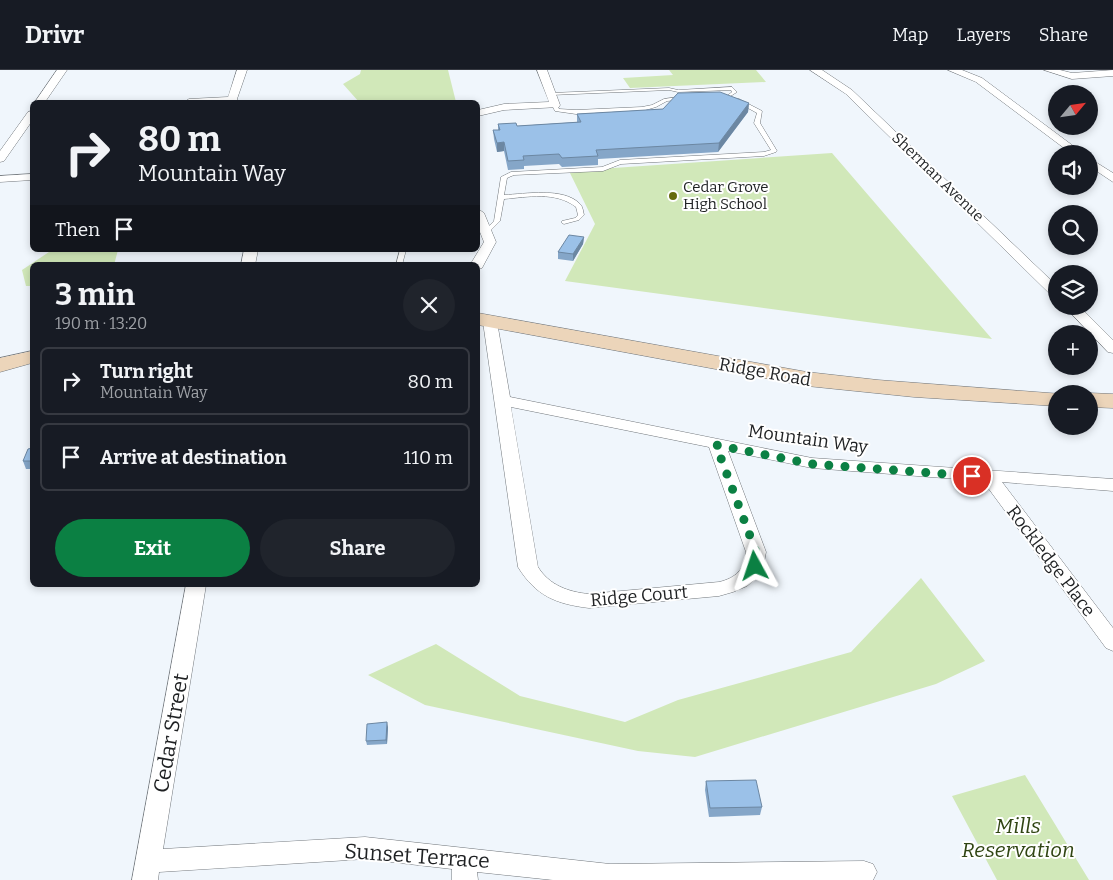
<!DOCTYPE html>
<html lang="en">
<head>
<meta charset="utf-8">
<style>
	body { margin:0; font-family:Bitter,serif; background:#20242c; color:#f1f3f6; height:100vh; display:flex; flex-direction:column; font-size:19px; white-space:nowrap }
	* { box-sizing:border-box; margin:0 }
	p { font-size:16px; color:#9ea1a6 }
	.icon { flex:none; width:28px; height:28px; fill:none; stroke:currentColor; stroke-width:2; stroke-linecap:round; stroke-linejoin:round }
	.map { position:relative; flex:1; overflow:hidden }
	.sheet { position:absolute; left:30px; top:192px; width:450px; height:325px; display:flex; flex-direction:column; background:#171b24; border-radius:8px; box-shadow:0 2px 8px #0003 }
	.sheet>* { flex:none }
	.top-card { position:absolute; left:30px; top:30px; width:450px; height:152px; border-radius:8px; box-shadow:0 2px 8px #0003; background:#171b24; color:#f1f3f6; overflow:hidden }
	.needle { width:32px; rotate:61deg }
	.tools { position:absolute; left:1048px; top:15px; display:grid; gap:10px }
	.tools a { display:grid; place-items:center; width:50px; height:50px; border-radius:50%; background:#171b24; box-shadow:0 2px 8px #0003; font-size:25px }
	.pin { position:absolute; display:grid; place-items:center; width:42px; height:42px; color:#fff; margin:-21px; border:2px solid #fff; border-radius:50%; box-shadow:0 1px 5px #0007 }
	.me { position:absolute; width:55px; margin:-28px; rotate:355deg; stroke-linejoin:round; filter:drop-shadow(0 0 4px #0008) }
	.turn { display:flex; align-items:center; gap:18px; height:105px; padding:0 25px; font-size:22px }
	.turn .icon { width:65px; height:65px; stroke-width:2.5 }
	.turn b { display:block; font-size:35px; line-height:42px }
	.then { display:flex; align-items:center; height:48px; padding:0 25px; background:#0003; gap:10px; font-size:19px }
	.round { display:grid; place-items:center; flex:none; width:52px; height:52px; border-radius:26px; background:#20242c }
	.summary { display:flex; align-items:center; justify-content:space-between; height:85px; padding:0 25px }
	h1 { font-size:30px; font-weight:700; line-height:38px }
	.button { display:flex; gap:10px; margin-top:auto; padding:10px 25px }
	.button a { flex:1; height:58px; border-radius:30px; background:#0b8043; color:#fff; font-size:20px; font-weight:700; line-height:58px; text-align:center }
	.button a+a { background:#20242c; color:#f1f3f6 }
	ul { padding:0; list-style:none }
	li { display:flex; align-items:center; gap:15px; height:68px; margin:0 10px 8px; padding:0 15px; border:2px solid #363941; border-radius:8px }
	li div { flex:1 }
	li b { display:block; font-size:19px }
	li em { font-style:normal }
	header { display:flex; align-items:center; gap:30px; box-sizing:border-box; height:70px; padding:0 25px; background:#171b24; border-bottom:1px solid #363941 }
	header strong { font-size:24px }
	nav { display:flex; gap:28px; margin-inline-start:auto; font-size:18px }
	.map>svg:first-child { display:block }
	.green { fill:#d1e8b9 }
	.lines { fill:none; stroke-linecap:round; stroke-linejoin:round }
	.service-casing { stroke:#71767b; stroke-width:1 }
	.minor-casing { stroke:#71767b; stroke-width:1 }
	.secondary-casing { stroke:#71767b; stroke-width:1 }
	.service { fill:#fff; fill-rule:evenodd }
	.minor { fill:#fff; fill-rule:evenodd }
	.secondary { fill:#ecd5ba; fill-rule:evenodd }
	.wall { fill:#85a6c8 }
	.shaded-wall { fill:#6c87a2 }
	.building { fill:#9bc1e8; stroke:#6c87a2 }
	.route { stroke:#0b8043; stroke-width:9; stroke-dasharray:0 16.2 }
	.poi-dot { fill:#666b0d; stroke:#fff; stroke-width:2 }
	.labels { text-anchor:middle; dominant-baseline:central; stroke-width:4; stroke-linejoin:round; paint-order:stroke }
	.far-street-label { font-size:15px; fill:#1f2123; stroke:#fff }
	.far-poi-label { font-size:15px; fill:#1f2123; stroke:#fff; text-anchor:start }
	.street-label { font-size:18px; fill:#1f2123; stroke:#fff }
	.near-street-label { font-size:21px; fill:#1f2123; stroke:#fff }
	.near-park-label { font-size:21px; font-style:italic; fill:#304513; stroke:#fff }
</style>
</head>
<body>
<header>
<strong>Drivr</strong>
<nav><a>Map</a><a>Layers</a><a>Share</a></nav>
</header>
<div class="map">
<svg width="1113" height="810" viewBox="0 0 1113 810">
	<rect width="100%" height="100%" fill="#f0f6fc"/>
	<!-- green -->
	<path class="green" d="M361 0H448L456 32H359L343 14 360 4Z
		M669 0H756L766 12 630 18 623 8 673 5Z
		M832 83 992 269 565 211 595 154 569 101Z
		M52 180H118L114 195H32V216H26L22 200Z
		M921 508 985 591 936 614 695 687 638 681 425 635 368 605 436 574 520 626 625 652 678 630 851 582Z
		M1025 705 1089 810H997L952 726Z"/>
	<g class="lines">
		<!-- service casing -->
		<g class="service-casing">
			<path id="service" d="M732 17 737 22 729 27 727 26 732 22 731 20 678 22 669 20 551 25 549 24 551 23 669 18 678 20Z
				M685 26 687 27V29L667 31 656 37 642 41 576 44 555 41 552 35 557 34 559 39 576 40 642 37 652 35 664 29Z
				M735 29H739L762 41 760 53 777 81 776 82 764 86 621 94 603 101 514 105 507 108 504 125C525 124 564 117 580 134 583 137 583 141 584 145L579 150 564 154 562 153V151L575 148 578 145 576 137C555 121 528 127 504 129L500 151 488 163 483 162 494 151 501 107 511 102 602 97 620 90 764 82 771 80 754 53 757 43 735 31Z
				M400 180H406L402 195H396Z"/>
		</g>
		<!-- minor casing -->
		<g class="minor-casing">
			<path id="minor" d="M57 0H67L45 32H35Z
				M237 0H247L237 29 239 32H184L189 29 228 27Z
				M537 0H547L560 35 559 37 504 40 478 46V40L504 34 549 32Z
				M810 0H822L852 20 1056 215V226L1051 225 846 24Z
				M948 0H962L982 8 1084 84H1072L976 12Z
				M1044 0H1060L1072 3 1113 0V6L1072 9Z
				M32 41V51L4 91 0 92V81L28 42Z
				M1089 88 1113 103V112L1089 96Z
				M32 104V110L0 112V106Z
				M478 139 484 143 496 172 482 198 478 199V195H470L484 172 478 157Z
				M244 180H258L255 195H241Z
				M1064 236H1079L1113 270V283L1108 282Z
				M490 248 495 249 497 252 510 327 812 388 1113 409V421L1002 412 1113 558V581L1106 578 983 411 812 398 728 381 766 482 763 497 757 507 747 516 733 522 719 526 589 538C556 534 536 526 518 497L483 252 485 249ZM511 337 709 377 746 482C745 499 736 508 719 512L589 524C568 522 549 515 538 497Z
				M186 515H206L163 779 365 767 610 794 864 791 873 794 877 802 873 810H553L477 802 478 810H452V799L365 789 159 802 158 810H132Z"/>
		</g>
		<!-- secondary casing -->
		<g class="secondary-casing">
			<path id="secondary" d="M478 243 807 302 878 310 1062 324H1056V336L914 327 807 316 478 255Z
				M32 281V293L0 302V288Z
				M1089 323 1113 324V338L1089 337V324H1087Z"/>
		</g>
		<!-- service -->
		<use href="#service" class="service"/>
		<!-- minor -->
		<use href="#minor" class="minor"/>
		<!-- secondary -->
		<use href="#secondary" class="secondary"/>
	</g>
	<!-- wall -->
	<path class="wall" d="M749 33 748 42 718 82 598 89V95L562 97 559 94 524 96V99L508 100 504 81 497 82 494 69 493 60H498V54L517 56 577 52V44L663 39Z
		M584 167 583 174 573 191 558 189V182Z
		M32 378V399H26L23 391Z
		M388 657 387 674 367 675 366 671Z
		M706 711 762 737 760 745 709 747 705 720Z"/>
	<!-- shaded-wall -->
	<path class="shaded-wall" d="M749 33 748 42 718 82 719 73Z
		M504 72V81L497 82V73Z
		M584 167 583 174 573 191V184Z
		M387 652 388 657 387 674 386 670Z"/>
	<!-- building -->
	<path class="building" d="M720 22 749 33 719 73 596 80 598 86 562 88 559 84 523 86 524 90 508 91 504 72 497 73 493 60H500L498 54 516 53 517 56 581 52 577 44 663 39 678 23Z
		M569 165 584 167 573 184 558 182Z
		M32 378V391H23L28 379Z
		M387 652 386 670 366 671 367 654Z
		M756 710 762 737 710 738 706 711Z"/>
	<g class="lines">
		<!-- route -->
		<path class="route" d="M755 496 756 482 716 375 812 394 972 406"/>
	</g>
	<!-- markers -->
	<circle class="poi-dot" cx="673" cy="126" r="5"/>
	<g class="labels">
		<!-- far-street labels -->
		<g class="far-street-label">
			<text transform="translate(938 107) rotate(44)">Sherman Avenue</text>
		</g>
		<!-- far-poi labels -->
		<g class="far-poi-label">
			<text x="683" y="117">Cedar Grove<tspan x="683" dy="17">High School</tspan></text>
		</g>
		<!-- street labels -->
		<g class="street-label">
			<text transform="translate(765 302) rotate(10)">Ridge Road</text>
			<text transform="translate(808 369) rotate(8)">Mountain Way</text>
			<text transform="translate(1051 491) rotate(53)">Rockledge Place</text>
			<text transform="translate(639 526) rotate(-5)">Ridge Court</text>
		</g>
		<!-- near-street labels -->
		<g class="near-street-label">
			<text transform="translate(171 663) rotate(-80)">Cedar Street</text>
			<text transform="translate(417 786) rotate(4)">Sunset Terrace</text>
		</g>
		<!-- near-park labels -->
		<g class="near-park-label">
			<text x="1018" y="756">Mills<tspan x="1018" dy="24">Reservation</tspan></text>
		</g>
	</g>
</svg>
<div class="tools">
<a><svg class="needle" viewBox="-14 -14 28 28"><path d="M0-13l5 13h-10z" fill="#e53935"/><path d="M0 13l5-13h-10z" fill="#9ea1a6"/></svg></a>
<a><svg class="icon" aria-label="sound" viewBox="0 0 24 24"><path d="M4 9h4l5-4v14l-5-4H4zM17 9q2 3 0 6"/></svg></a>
<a><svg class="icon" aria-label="search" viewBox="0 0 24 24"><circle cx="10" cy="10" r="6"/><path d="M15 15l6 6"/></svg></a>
<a><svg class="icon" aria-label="layers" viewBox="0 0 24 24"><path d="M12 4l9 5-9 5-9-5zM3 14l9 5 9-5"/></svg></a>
<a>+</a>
<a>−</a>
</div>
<div class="pin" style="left:972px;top:406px;background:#d93025"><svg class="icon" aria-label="arrive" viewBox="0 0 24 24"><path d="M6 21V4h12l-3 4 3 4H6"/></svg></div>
<svg class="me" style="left:755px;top:496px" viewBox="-20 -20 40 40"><path d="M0-17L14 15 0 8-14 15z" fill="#0b8043" stroke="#fff" stroke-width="4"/></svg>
<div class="top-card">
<div class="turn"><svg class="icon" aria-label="right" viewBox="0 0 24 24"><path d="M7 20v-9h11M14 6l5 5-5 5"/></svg><div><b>80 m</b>Mountain Way</div></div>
<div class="then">Then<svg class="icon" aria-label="arrive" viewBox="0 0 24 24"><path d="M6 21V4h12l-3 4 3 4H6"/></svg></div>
</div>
<section class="sheet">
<div class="summary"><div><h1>3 min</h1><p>190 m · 13:20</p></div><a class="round"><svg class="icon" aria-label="close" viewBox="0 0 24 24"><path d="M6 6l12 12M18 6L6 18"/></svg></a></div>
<ul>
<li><svg class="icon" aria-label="right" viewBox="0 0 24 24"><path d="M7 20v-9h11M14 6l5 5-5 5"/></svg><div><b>Turn right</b><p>Mountain Way</p></div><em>80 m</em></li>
<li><svg class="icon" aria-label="arrive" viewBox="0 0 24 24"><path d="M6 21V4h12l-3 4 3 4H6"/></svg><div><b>Arrive at destination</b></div><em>110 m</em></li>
</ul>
<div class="button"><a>Exit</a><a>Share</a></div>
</section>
</div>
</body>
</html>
